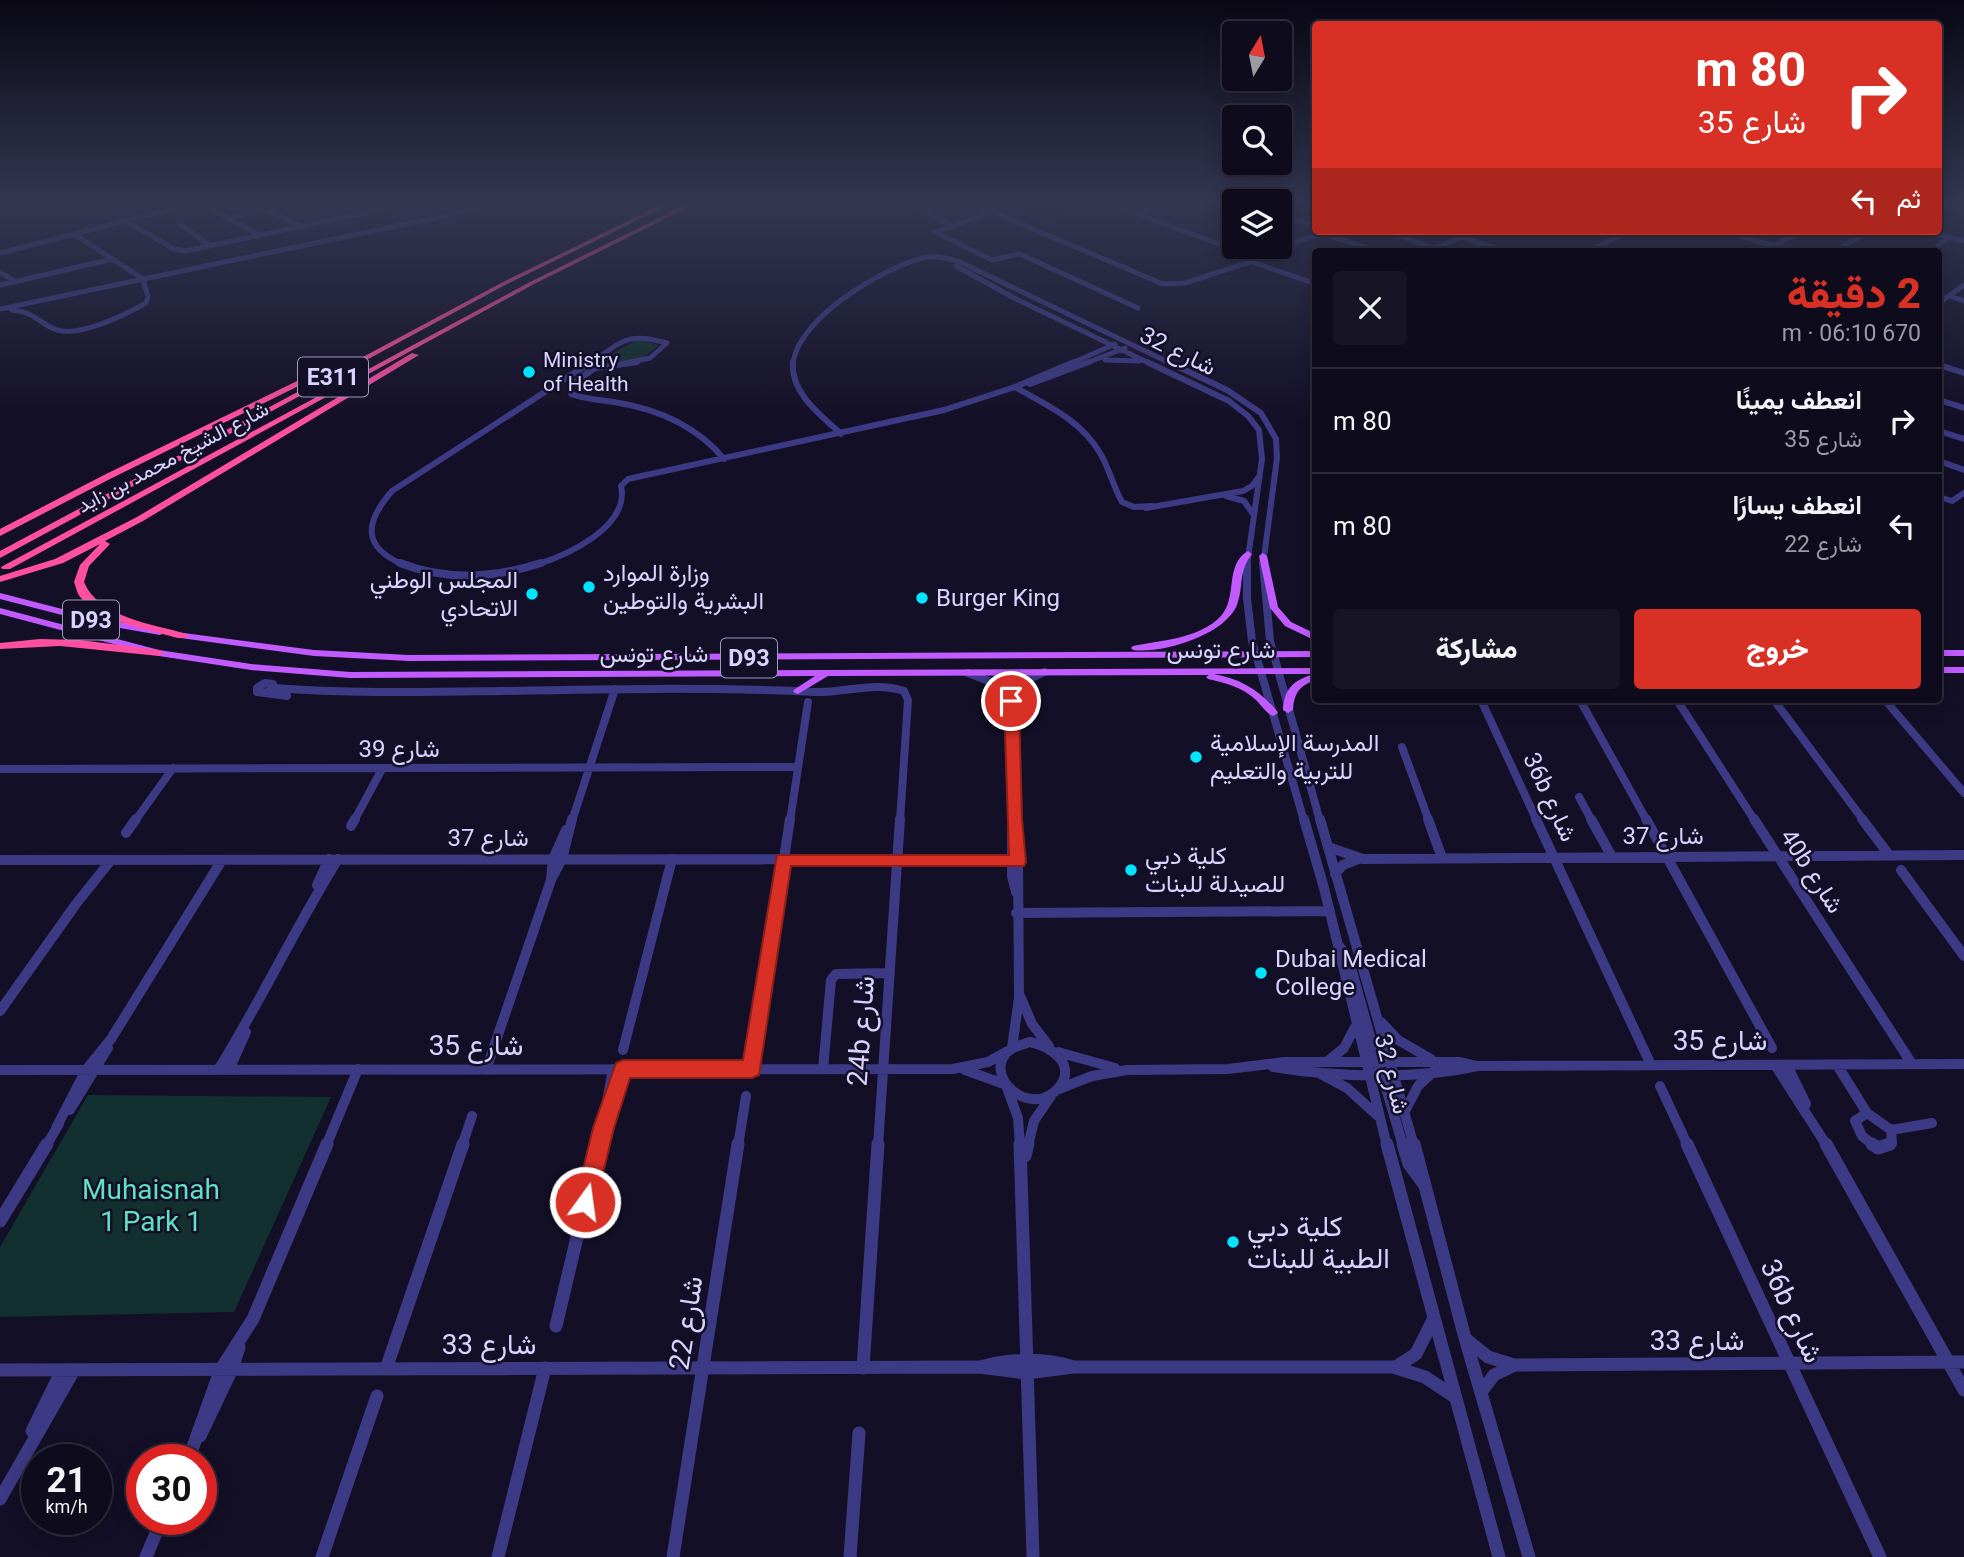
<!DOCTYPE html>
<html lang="ar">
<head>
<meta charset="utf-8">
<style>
	body { margin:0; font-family:Roboto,Vazirmatn,sans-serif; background:#171425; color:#f1f3f6; direction:rtl; height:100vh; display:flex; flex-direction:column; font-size:26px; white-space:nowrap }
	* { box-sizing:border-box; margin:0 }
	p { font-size:23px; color:#9b9ba3 }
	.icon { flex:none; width:38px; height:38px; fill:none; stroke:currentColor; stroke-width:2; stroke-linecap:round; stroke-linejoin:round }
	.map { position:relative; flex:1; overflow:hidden; direction:ltr }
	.sheet { position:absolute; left:1312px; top:248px; width:630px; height:455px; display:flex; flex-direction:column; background:#0e0b1c; border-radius:7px; box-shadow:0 4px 18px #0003,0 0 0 2px #2e2b3b; direction:rtl }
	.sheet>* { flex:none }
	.hud { position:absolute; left:1312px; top:21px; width:630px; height:214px; border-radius:7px; box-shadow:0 4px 18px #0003,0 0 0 2px #2e2b3b; direction:rtl; background:#d93025; color:#fff; overflow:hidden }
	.needle { width:46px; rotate:10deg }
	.buttons { position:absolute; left:1222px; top:21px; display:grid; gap:14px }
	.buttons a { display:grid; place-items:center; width:70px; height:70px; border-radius:7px; background:#0e0b1c; box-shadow:0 4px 18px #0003,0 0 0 2px #2e2b3b; font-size:35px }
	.speed { position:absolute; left:21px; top:1444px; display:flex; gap:14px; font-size:35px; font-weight:700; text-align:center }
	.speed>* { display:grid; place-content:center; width:91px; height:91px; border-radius:50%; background:#0e0b1c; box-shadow:0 4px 18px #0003,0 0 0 2px #2e2b3b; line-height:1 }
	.speed small { font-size:18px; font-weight:400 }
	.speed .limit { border:10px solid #d22; background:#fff; color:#111 }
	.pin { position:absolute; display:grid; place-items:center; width:60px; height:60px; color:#fff; margin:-30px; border:4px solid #fff; border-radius:50%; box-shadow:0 2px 7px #0007 }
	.me { position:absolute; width:77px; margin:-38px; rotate:14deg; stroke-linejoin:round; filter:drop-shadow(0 0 5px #0008) }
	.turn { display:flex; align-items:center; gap:24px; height:147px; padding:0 21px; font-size:32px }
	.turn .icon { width:91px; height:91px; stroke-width:2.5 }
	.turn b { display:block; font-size:49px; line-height:60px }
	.then { display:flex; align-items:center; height:66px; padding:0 21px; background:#0003; gap:14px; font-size:26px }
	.round { display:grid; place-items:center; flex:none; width:74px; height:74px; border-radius:7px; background:#171425 }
	.overview { display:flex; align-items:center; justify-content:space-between; height:119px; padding:0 21px }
	h1 { font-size:42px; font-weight:800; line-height:52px; color:#d93025 }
	.button { display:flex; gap:14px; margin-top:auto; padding:14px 21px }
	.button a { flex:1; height:80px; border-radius:7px; background:#d93025; color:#fff; font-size:28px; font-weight:800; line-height:80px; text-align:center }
	.button a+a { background:#171425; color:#f1f3f6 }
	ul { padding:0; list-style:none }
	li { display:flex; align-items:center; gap:21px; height:105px; padding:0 21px; border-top:2px solid #2e2b3b }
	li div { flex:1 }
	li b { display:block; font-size:26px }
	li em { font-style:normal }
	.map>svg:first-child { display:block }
	.green { fill:#12302f }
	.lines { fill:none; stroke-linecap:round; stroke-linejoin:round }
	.minor-far4 { stroke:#3d3a85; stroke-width:5 }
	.minor-far3 { stroke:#3d3a85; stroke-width:6 }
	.minor-far2 { stroke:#3d3a85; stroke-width:8 }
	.minor-far1 { stroke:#3d3a85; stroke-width:10 }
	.minor { stroke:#3d3a85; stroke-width:13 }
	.major { fill:#c25bff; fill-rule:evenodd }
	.highway { fill:#ff4fa3; fill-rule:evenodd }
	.route { fill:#d93025; stroke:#8d1f18; stroke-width:2 }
	.poi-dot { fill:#00e5ff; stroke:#130f26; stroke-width:2.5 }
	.labels { text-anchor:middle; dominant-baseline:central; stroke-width:5; stroke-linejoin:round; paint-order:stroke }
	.far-poi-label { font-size:21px; fill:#d9d4ff; stroke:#130f26; text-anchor:start }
	.far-street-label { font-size:21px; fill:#d9d4ff; stroke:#130f26 }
	.shield { fill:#130f26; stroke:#9e99be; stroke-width:2 }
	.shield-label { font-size:23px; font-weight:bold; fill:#d9d4ff }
	.street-label { font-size:24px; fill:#d9d4ff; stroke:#130f26 }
	.poi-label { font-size:24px; fill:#d9d4ff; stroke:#130f26; text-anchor:start }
	.near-street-label { font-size:28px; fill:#d9d4ff; stroke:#130f26 }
	.near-park-label { font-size:28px; fill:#5fe0c0; stroke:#130f26 }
	.near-poi-label { font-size:28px; fill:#d9d4ff; stroke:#130f26; text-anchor:start }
</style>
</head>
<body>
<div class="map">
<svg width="1964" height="1557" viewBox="0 0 1964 1557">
	<rect width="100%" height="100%" fill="#130f26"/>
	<!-- green -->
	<path class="green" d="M1008 204H1080V209C1057 223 1033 219 1009 209Z
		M638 339 659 345 639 361 603 362 582 375 578 374Z
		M88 1095 331 1097 234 1312 0 1317V1247Z"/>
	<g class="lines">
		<!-- minor-far4 -->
		<path class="minor-far4" d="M204 204 260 236
			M345 204 365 214
			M907 204 952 225
			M974 204 1163 284 1185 283 1250 262
			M1111 204 1249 255
			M1957 204 1964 206
			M0 206 7 204
			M266 210 303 227
			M992 212 935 232 992 260 1020 254 1138 308
			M1137 214 1167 204
			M1279 216 1316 226
			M230 218 284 204
			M126 221 174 249 185 251 407 204
			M180 224 210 246
			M1385 231 1435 248
			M1723 231 1795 252
			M1925 231 1964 241
			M1323 234 1381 252
			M1462 237 1508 252
			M1774 246 1798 233
			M1936 247 1949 237
			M1426 252 1476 231
			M1465 252 1484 244
			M1586 252 1630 231
			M1833 252 1869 231
			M0 253 191 204
			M1251 255 1321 234
			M1252 262 1316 284
			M956 266 1016 299 1151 364
			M0 272 16 282
			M0 285 113 259
			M1949 296 1964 301
			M1939 303 1964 285
			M0 309 502 204
			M12 310C38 313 37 323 57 330 80 337 125 315 146 303L148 297 143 279 74 234
			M1105 360 1139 361
			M589 364C622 342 626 331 667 343L650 358 621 364
			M793 364C797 319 882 268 923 258 935 255 948 258 960 262L1172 364
			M1070 364 1115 344
			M1084 364 1125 348"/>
		<!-- minor-far3 -->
		<path class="minor-far3" d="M793 362C790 393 821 415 841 434
			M1147 362 1229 401 1248 416 1259 430 1262 459 1247 565
			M1168 362 1227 390 1261 413 1276 439 1277 458 1263 565
			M599 365 570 386 571 394C585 399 600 400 614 402 658 409 696 425 724 459
			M1939 365 1964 373
			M596 368 637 362
			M1030 384 1089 362
			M1015 387C1046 405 1081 420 1100 453 1109 468 1113 486 1122 502L1134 507 1152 506
			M1939 400 1964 408
			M1939 431 1964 439
			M1939 461 1964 470
			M1226 496 1244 501 1253 514
			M1939 497 1952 501 1964 493
			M1146 508 1243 491 1252 486 1258 478
			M404 565C361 547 365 522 392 491L591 362
			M536 565C567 555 630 527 621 486L628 479 944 410 1015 387 1074 362"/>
		<!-- minor-far2 -->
		<path class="minor-far2" d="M400 563C446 581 495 578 541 563
			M1247 563V598L1252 641 1304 821
			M1263 563 1270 641 1320 821
			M968 673 999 685 1011 700
			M265 683 273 684 274 688 265 693 257 692V688Z
			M274 688C350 694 426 692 502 691 606 689 711 687 815 692 845 693 875 681 904 691L908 700 900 821
			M265 693 287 696
			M1481 700 1537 821
			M1580 700 1647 821
			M1677 700 1755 821
			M1774 700 1864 821
			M1885 700 1964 793
			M1402 747 1429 821
			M0 769 798 767
			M1579 797 1592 821
			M135 821 173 768
			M354 821 382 769
			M572 821 615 689
			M790 821 808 702
			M1012 821 1011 700 1018 685 1044 672"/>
		<!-- minor-far1 -->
		<path class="minor-far1" d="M1012 819V876L1016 892
			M1304 819 1324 888 1387 1146
			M1320 819 1414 1146
			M1428 819 1442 858
			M1536 819 1651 1065
			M1591 819 1612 857
			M1646 819 1772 1048
			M1754 819 1912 1064
			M1862 819 1889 855
			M351 826 355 819
			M126 833 136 819
			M1328 847 1363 859 1964 855
			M0 860 976 859 1018 862
			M1901 870 1964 956
			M1335 874 1343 865 1358 859
			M551 879 553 859 566 830
			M317 885 329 859
			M1016 913 1330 911
			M1340 947 1349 960 1376 1058 1380 1064
			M1021 998 1032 1024 1049 1046
			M0 1011 76 904 111 860
			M1381 1022 1398 1040 1431 1059
			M1030 1042C1049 1046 1077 1063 1060 1086 1031 1123 979 1073 1010 1050 1015 1046 1024 1044 1030 1042Z
			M1012 1048 1019 998 1018 858
			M623 1050 672 859
			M1058 1052 1115 1068
			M1328 1061 1344 1048 1355 1027
			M1775 1065 1827 1146
			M1787 1065 1806 1104
			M1837 1065 1867 1113 1891 1130
			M1273 1067C1335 1077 1415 1080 1477 1066
			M752 1069 790 819
			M823 1069 831 980 836 974 890 973
			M0 1070 953 1069 988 1062 1008 1051
			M218 1070C261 1001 295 928 338 859
			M229 1070 246 1032
			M486 1070 551 880 562 859 572 819
			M965 1070 1004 1084
			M1378 1070 1384 1081 1403 1146
			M1319 1073 1347 1088 1378 1116
			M1660 1086 1688 1146
			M1007 1088 1018 1118 1020 1146
			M1059 1089 1092 1076 1127 1070 1228 1069 1285 1062H1460L1477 1066 1964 1064
			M70 1110 108 1048
			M1405 1111 1418 1086 1434 1071
			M605 1113 613 1069
			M1867 1113 1855 1121 1862 1136 1875 1146
			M56 1128 86 1070 111 1039 222 860
			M46 1146 59 1124
			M326 1146 358 1069
			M462 1146 472 1116
			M599 1146 623 1069
			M738 1146 746 1096
			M878 1146 900 819
			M1028 1146 1034 1121 1051 1096
			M1885 1146 1892 1143 1891 1130 1932 1123"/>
		<!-- minor -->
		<path class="minor" d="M1020 1144 1033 1557
			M1387 1144 1499 1557
			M1403 1144 1409 1164 1423 1183
			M1414 1144 1465 1338 1529 1557
			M1687 1144 1880 1557
			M1826 1144 1964 1390
			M1872 1144 1878 1148 1890 1144
			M1025 1156 1028 1144
			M0 1221 47 1144
			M556 1326 599 1144
			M1466 1339 1488 1357 1514 1365 1964 1362
			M1397 1366 1416 1354 1433 1320
			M980 1367C1009 1359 1044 1357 1073 1367
			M863 1368 878 1144
			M386 1369 463 1144
			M0 1370 979 1367 1026 1373 1074 1367H1393L1425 1377 1455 1397
			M1481 1392 1494 1375 1513 1366
			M32 1431 62 1370
			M200 1436 232 1369 239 1347
			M190 1455 221 1369 253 1319 327 1144
			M0 1499 74 1370
			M146 1557 162 1519
			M322 1557 377 1396
			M498 1557 545 1368
			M673 1557 738 1144
			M850 1557 859 1433"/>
		<!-- major -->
		<path class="major" d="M1248 551 1252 554C1238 572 1244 585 1237 605 1225 635 1162 654 1133 650L1131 648 1133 646C1162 640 1199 639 1221 616 1238 597 1224 565 1248 551Z
			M1263 553 1267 556 1278 607 1291 622 1316 634V641L1285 626 1270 608 1259 556Z
			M0 593 97 618 160 629 165 632 160 635 97 624 0 599Z
			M0 608 159 650 251 664 350 672 1316 668V680C1300 685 1294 693 1293 710L1288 713 1283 710C1284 688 1295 679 1315 674H1214C1241 679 1259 690 1277 711L1278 713 1273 716C1266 713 1262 706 1256 700 1242 687 1226 683 1208 679L1206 677 1209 675 828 676 798 694 795 693 793 691 795 689 815 676 350 678 251 670 159 656 0 614Z
			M176 632 314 650 409 655 1316 651V657L409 661 314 656 173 637 171 635 173 633Z
			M1939 650H1964V656H1939Z
			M1939 667H1964V673H1939Z"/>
		<!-- highway -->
		<path class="highway" d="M663 204H671L507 284 0 558V551L503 282Z
			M687 204H695L534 284 10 569H2L1 567 530 282Z
			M412 353 419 355 143 521 105 541 110 544 89 566 84 582C99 618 153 624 187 634L188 636 187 638H179C152 631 98 621 81 598 77 594 76 587 74 582L80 565 100 544 63 563 0 582V576L55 559 137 517Z
			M340 360 347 362 110 479 0 536V529L104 475Z
			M40 639 80 640 159 650 164 653 159 656 60 646 0 649V643Z"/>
	</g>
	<!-- sky -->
	<linearGradient id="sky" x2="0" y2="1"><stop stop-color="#0a0815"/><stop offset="0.48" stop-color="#333752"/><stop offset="1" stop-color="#333752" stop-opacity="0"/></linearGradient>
	<rect width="1964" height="422" fill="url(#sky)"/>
	<!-- route -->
	<path class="route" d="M1011 696 1019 701 1022 819 1026 862 1024 866H791L759 1075 752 1078H630L614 1128 596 1202 593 1210 585 1213 578 1210 575 1202 593 1128 616 1063 623 1060H743L777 855H1009L1004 701Z"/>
	<!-- markers -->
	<g class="poi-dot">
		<circle cx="529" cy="372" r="7"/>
		<circle cx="589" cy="587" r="7"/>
		<circle cx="532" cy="594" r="7"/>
		<circle cx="922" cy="598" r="7"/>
		<circle cx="1196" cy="757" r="7"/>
		<circle cx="1131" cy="870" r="7"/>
		<circle cx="1261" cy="973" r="7"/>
		<circle cx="1233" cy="1242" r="7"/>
	</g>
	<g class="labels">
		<!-- far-poi labels -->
		<g class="far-poi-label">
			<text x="543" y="360">Ministry<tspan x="543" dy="24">of Health</tspan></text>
		</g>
		<!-- far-street labels -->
		<g class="far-street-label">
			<text transform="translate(173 457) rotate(-28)">شارع الشيخ محمد بن زايد</text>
		</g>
		<!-- shield labels -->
		<g class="shield">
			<rect x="298" y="357.5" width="70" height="39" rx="5"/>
			<rect x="63" y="600.5" width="56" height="39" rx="5"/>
			<rect x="721" y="638.5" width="56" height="39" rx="5"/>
		</g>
		<g class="shield-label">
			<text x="333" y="377">E311</text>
			<text x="91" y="620">D93</text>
			<text x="749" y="658">D93</text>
		</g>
		<!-- street labels -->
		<g class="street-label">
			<text transform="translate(1178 351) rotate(26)">شارع 32</text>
			<text x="1221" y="650">شارع تونس</text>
			<text x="654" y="654">شارع تونس</text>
			<text x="399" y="749">شارع 39</text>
			<text transform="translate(1550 797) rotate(65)">36b شارع</text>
			<text x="1663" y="836">شارع 37</text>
			<text x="488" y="838">شارع 37</text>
			<text transform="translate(1812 871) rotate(57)">40b شارع</text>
			<text transform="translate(1392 1074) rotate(76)">شارع 32</text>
		</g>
		<!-- poi labels -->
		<g class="poi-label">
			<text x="603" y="573">وزارة الموارد<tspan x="603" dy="28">البشرية والتوطين</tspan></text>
			<text x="518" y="580" text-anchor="end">المجلس الوطني<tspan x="518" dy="28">الاتحادي</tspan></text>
			<text x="936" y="598">Burger King</text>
			<text x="1210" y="743">المدرسة الإسلامية<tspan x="1210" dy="28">للتربية والتعليم</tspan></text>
			<text x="1145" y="856">كلية دبي<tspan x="1145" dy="28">للصيدلة للبنات</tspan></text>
			<text x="1275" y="959">Dubai Medical<tspan x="1275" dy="28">College</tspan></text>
		</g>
		<!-- near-street labels -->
		<g class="near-street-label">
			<text transform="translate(861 1031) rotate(-86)">24b شارع</text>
			<text x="1720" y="1040">شارع 35</text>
			<text x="476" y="1045">شارع 35</text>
			<text transform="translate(1792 1311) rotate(65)">36b شارع</text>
			<text transform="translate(686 1323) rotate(-81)">شارع 22</text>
			<text x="1697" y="1340">شارع 33</text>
			<text x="489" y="1344">شارع 33</text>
		</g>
		<!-- near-park labels -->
		<g class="near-park-label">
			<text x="151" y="1189">Muhaisnah<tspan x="151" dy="32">1 Park 1</tspan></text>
		</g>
		<!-- near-poi labels -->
		<g class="near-poi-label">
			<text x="1247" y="1226">كلية دبي<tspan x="1247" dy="32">الطبية للبنات</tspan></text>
		</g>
	</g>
</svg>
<div class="buttons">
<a><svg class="needle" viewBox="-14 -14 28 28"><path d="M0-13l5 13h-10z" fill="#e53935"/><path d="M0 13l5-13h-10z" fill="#9b9ba3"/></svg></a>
<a><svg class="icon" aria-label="search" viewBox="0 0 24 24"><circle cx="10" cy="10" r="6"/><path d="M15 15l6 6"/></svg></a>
<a><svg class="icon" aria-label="layers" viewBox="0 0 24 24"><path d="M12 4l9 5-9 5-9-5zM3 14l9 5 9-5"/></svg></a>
</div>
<div class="speed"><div>21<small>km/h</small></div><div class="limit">30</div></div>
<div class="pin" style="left:1011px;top:701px;background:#d93025"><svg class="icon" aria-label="arrive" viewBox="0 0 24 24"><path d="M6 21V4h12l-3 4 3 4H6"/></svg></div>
<svg class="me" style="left:585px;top:1202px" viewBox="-20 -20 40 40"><circle r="17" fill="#d93025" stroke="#fff" stroke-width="3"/><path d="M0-11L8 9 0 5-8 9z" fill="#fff"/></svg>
<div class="hud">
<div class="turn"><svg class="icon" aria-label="right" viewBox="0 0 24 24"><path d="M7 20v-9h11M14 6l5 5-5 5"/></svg><div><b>80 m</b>شارع 35</div></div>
<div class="then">ثم<svg class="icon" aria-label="left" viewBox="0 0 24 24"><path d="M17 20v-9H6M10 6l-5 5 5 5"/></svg></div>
</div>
<section class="sheet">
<div class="overview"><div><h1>2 دقيقة</h1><p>670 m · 06:10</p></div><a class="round"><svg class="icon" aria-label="close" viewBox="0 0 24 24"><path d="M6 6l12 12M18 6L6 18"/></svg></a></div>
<ul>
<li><svg class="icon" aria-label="right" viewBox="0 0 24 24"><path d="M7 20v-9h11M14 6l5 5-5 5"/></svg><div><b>انعطف يمينًا</b><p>شارع 35</p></div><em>80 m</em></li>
<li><svg class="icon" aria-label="left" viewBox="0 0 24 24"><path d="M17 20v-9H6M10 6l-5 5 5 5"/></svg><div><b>انعطف يسارًا</b><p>شارع 22</p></div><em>80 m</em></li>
</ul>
<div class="button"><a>خروج</a><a>مشاركة</a></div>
</section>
</div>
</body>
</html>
